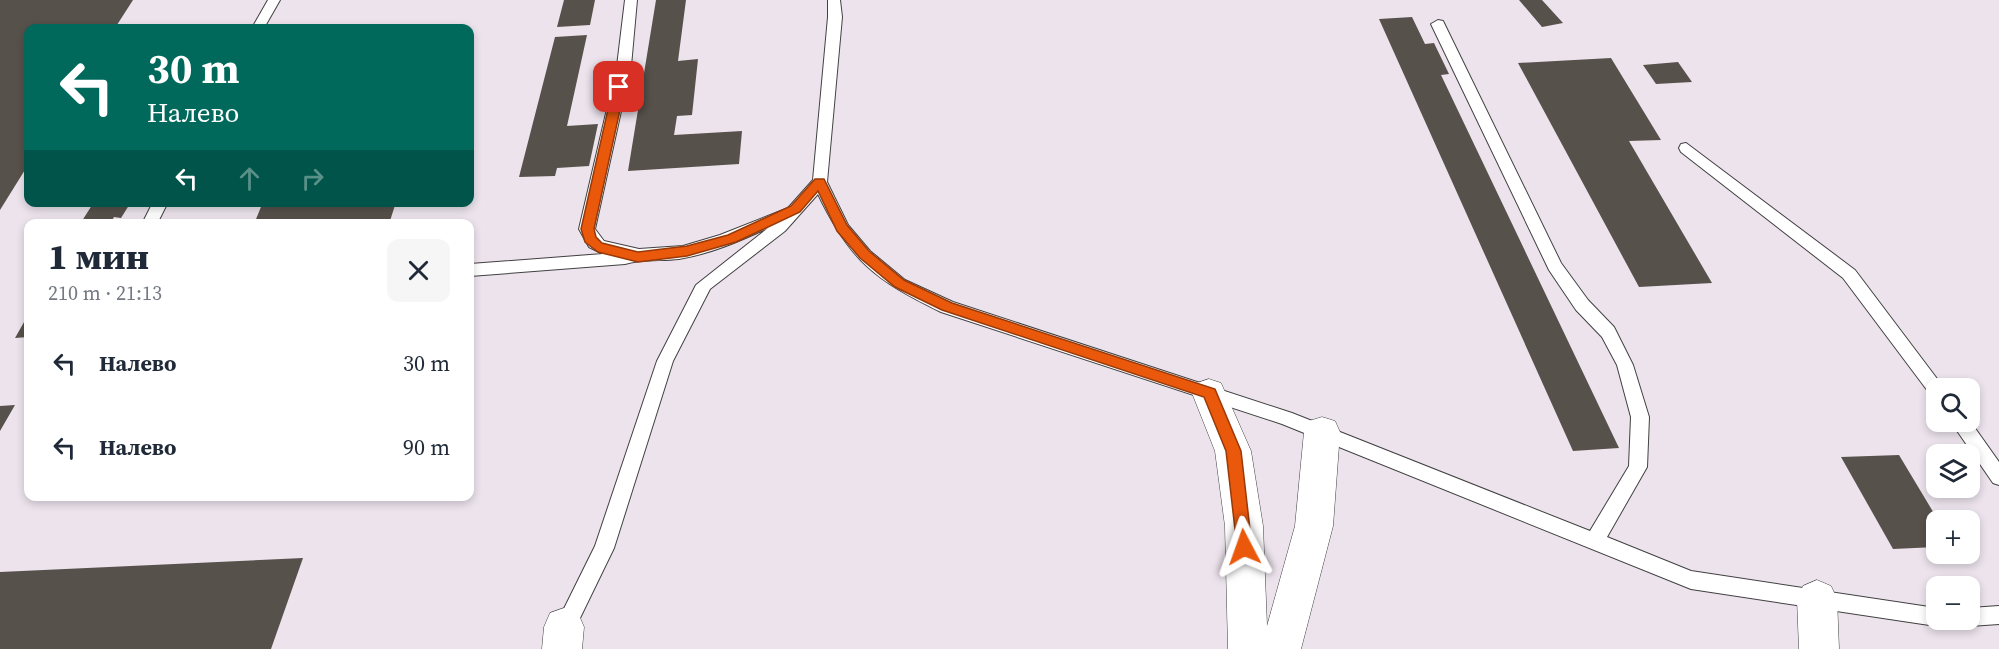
<!DOCTYPE html>
<html lang="ru">
<head>
<meta charset="utf-8">
<style>
	body { margin:0; font-family:"Source Serif 4",serif; background:#f6f6f7; color:#1f2937; height:100vh; display:flex; flex-direction:column; font-size:22px; white-space:nowrap }
	* { box-sizing:border-box; margin:0 }
	p { font-size:20px; color:#747a83 }
	.icon { flex:none; width:33px; height:33px; fill:none; stroke:currentColor; stroke-width:2; stroke-linecap:round; stroke-linejoin:round }
	.map { position:relative; flex:1; overflow:hidden }
	.panel { position:absolute; left:24px; top:219px; width:450px; height:282px; display:flex; flex-direction:column; background:#fff; border-radius:12px; box-shadow:0 3px 9px #0003 }
	.panel>* { flex:none }
	.banner { position:absolute; left:24px; top:24px; width:450px; height:183px; border-radius:12px; box-shadow:0 3px 9px #0003; background:#00695c; color:#fff; overflow:hidden }
	.controls { position:absolute; left:1926px; top:378px; display:grid; gap:12px }
	.controls a { display:grid; place-items:center; width:54px; height:54px; border-radius:12px; background:#fff; box-shadow:0 3px 9px #0003; font-size:30px }
	.pin { position:absolute; display:grid; place-items:center; width:51px; height:51px; color:#fff; margin:-26px; border-radius:12px; box-shadow:0 3px 9px #0006 }
	.me { position:absolute; width:66px; margin:-33px; rotate:356deg; stroke-linejoin:round; filter:drop-shadow(0 0 4px #0008) }
	.turn { display:flex; align-items:center; gap:21px; height:126px; padding:0 24px; font-size:27px }
	.turn .icon { width:78px; height:78px; stroke-width:2.5 }
	.turn b { display:block; font-size:42px; line-height:51px }
	.lanes { display:flex; align-items:center; height:57px; padding:0 24px; background:#0003; justify-content:center; gap:30px; direction:ltr }
	.lanes .off { opacity:.35 }
	.round { display:grid; place-items:center; flex:none; width:63px; height:63px; border-radius:12px; background:#f6f6f7 }
	.headline { display:flex; align-items:center; justify-content:space-between; height:102px; padding:0 24px }
	h1 { font-size:36px; font-weight:800; line-height:45px }
	ul { padding:0; list-style:none }
	li { display:flex; align-items:center; gap:18px; height:84px; padding:0 24px }
	li div { flex:1 }
	li b { display:block; font-size:22px }
	li em { font-style:normal }
	.map>svg:first-child { display:block }
	.industrial { fill:#ece3ec; fill-rule:evenodd }
	.building { fill:#57514b }
	.lines { fill:none; stroke-linecap:round; stroke-linejoin:round }
	.service-casing { stroke:#414141; stroke-width:2 }
	.minor-casing { stroke:#414141; stroke-width:1 }
	.service { fill:#fff; fill-rule:evenodd }
	.minor { fill:#fff; fill-rule:evenodd }
	.route { fill:#ea580c; stroke:#983908; stroke-width:1.5 }
</style>
</head>
<body>
<div class="map">
<svg width="1999" height="649" viewBox="0 0 1999 649">
	<rect width="100%" height="100%" fill="#fffef0"/>
	<!-- industrial -->
	<path class="industrial" d="M0 0H1999V649H0ZM28 28H470V202H28ZM28 224H470V496H28ZM1936 388H1970V422H1936ZM1936 454H1970V488H1936ZM1936 520H1970V554H1936ZM1936 586H1970V620H1936Z"/>
	<!-- building -->
	<path class="building" d="M0 0H133L115 28H28V165L0 210Z
		M564 0H595L590 25 557 27Z
		M656 0H686L678 61 698 59 692 115 677 116 674 135 742 131 739 164 628 171Z
		M1519 0H1542L1563 23 1542 27Z
		M1412 17 1425 44 1434 43 1449 74 1441 75 1619 448 1573 451 1379 19Z
		M587 35 567 126 598 124 589 166 557 168 555 176 519 177 555 37Z
		M1611 58 1661 140 1629 141 1712 283 1639 287 1518 63Z
		M1678 62 1692 82 1656 84 1643 65Z
		M94 202H131L121 218 114 217 110 224H80Z
		M263 202H396L389 224H254Z
		M28 315V337L15 338Z
		M15 405 0 431V406Z
		M1899 455 1938 520 1936 547 1893 549 1841 457Z
		M303 558 271 649H0V572Z"/>
	<g class="lines">
		<!-- service casing -->
		<g class="service-casing">
			<path id="service" d="M268 0H280L264 28H252Z
				M625 0H637L631 66 595 229 604 241 639 249 683 246 720 235 788 208 813 180 828 17V0H840L842 17 827 182 848 225 870 251 905 280 953 302 1292 413 1590 531 1629 466 1631 417 1617 365 1602 337 1576 310 1549 270 1431 24 1438 20 1443 21 1561 263 1588 300 1614 327 1633 365 1649 417 1647 467 1607 537 1691 571 1936 608V620H1945L1943 624 1936 626 1691 589 1282 424 941 312C875 280 850 261 818 194L785 231 710 289 673 361 614 548 565 649H544L595 546 657 361 696 285 768 228C740 241 710 254 679 259 661 261 641 259 625 264L470 276V264L603 254 589 247 579 229 617 66Z
				M1686 143 1855 270 1944 388H1936V396L1930 394 1843 278 1681 152 1679 148 1681 144Z
				M153 202H168L157 224H142Z
				M1970 421 1999 462V485L1993 483 1951 422Z
				M1999 606V624L1970 626 1963 624 1961 620H1970V608Z"/>
		</g>
		<!-- minor casing -->
		<g class="minor-casing">
			<path id="minor" d="M1209 379 1221 383 1251 451 1263 526 1267 626 1295 526 1304 432 1309 421 1322 417 1335 421 1340 432 1333 526 1301 649H1228L1225 526 1215 451 1192 393 1197 383Z
				M1817 580 1831 586 1837 599 1839 649H1799L1797 599 1803 586Z
				M564 608 578 613 584 627 582 649H542L544 627 550 613Z"/>
		</g>
		<!-- service -->
		<use href="#service" class="service"/>
		<!-- minor -->
		<use href="#minor" class="minor"/>
	</g>
	<!-- route -->
	<path class="route" d="M619 83 625 87 594 229 596 237 602 243 638 252 687 246 728 235 791 206 815 179H824L847 225 869 251 904 280 952 303 1215 389 1241 451 1252 547 1250 552 1244 554 1239 552 1237 547 1226 451 1204 397 942 310 895 287 860 258 837 231 818 191 800 212 736 242 687 256 638 262 598 252 585 242 581 229 613 87Z"/>
</svg>
<div class="controls">
<a><svg class="icon" aria-label="search" viewBox="0 0 24 24"><circle cx="10" cy="10" r="6"/><path d="M15 15l6 6"/></svg></a>
<a><svg class="icon" aria-label="layers" viewBox="0 0 24 24"><path d="M12 4l9 5-9 5-9-5zM3 14l9 5 9-5"/></svg></a>
<a>+</a>
<a>−</a>
</div>
<div class="pin" style="left:619px;top:87px;background:#d93025"><svg class="icon" aria-label="arrive" viewBox="0 0 24 24"><path d="M6 21V4h12l-3 4 3 4H6"/></svg></div>
<svg class="me" style="left:1244px;top:547px" viewBox="-20 -20 40 40"><path d="M0-17L14 15 0 8-14 15z" fill="#ea580c" stroke="#fff" stroke-width="4"/></svg>
<div class="banner">
<div class="turn"><svg class="icon" aria-label="left" viewBox="0 0 24 24"><path d="M17 20v-9H6M10 6l-5 5 5 5"/></svg><div><b>30 m</b>Налево</div></div>
<div class="lanes"><svg class="icon" aria-label="left" viewBox="0 0 24 24"><path d="M17 20v-9H6M10 6l-5 5 5 5"/></svg><svg class="icon off" aria-label="ahead" viewBox="0 0 24 24"><path d="M12 20V5M6 11l6-6 6 6"/></svg><svg class="icon off" aria-label="right" viewBox="0 0 24 24"><path d="M7 20v-9h11M14 6l5 5-5 5"/></svg></div>
</div>
<section class="panel">
<div class="headline"><div><h1>1 мин</h1><p>210 m · 21:13</p></div><a class="round"><svg class="icon" aria-label="close" viewBox="0 0 24 24"><path d="M6 6l12 12M18 6L6 18"/></svg></a></div>
<ul>
<li><svg class="icon" aria-label="left" viewBox="0 0 24 24"><path d="M17 20v-9H6M10 6l-5 5 5 5"/></svg><div><b>Налево</b></div><em>30 m</em></li>
<li><svg class="icon" aria-label="left" viewBox="0 0 24 24"><path d="M17 20v-9H6M10 6l-5 5 5 5"/></svg><div><b>Налево</b></div><em>90 m</em></li>
</ul>
</section>
</div>
</body>
</html>
